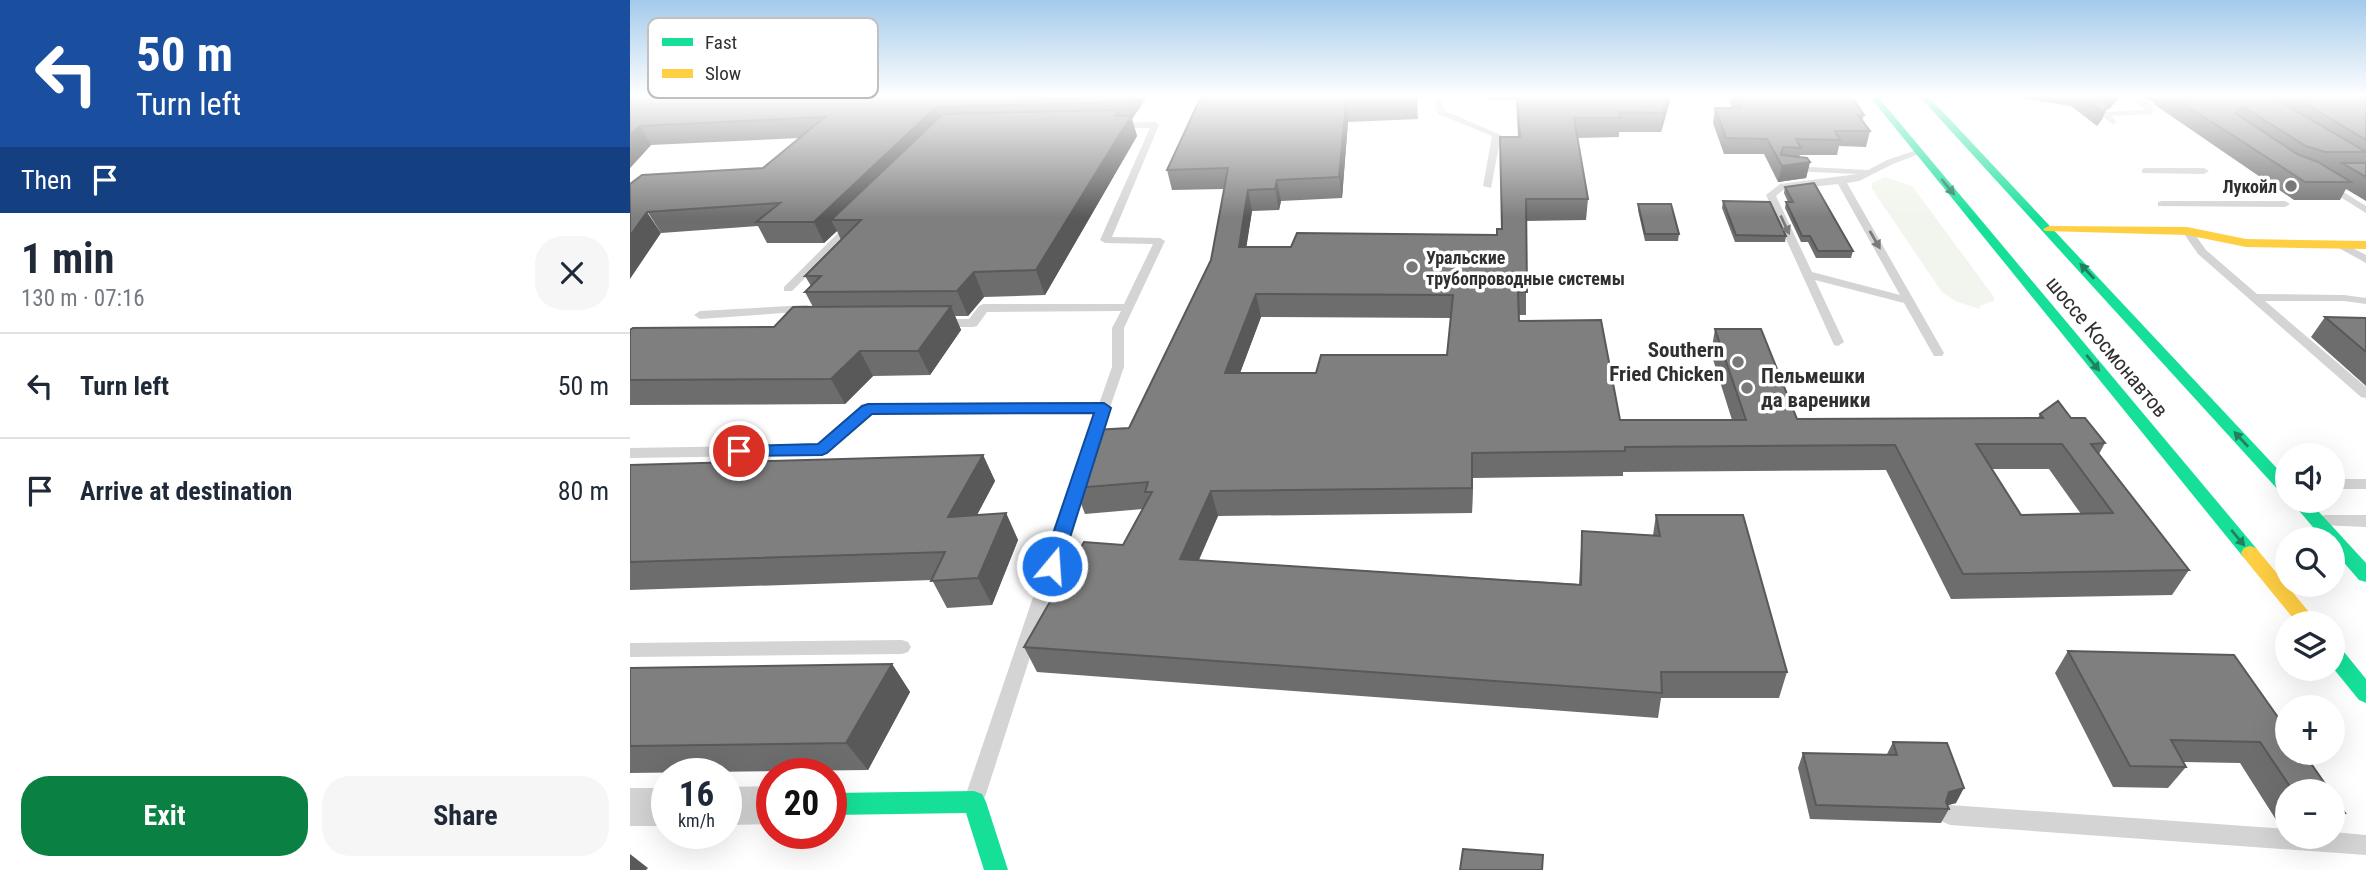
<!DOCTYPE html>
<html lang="en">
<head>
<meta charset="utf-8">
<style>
	body { margin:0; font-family:"Roboto Condensed",sans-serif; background:#f6f6f7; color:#1f2937; height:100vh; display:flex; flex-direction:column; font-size:26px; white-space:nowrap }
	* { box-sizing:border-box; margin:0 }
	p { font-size:23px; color:#747a83 }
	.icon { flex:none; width:38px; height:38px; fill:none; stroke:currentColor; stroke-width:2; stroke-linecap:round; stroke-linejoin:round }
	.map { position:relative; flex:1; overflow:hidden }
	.drawer { display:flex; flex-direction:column; background:#fff; width:630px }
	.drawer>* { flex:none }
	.hud { background:#1a4fa0; color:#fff; overflow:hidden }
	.fabs { position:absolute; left:1645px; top:443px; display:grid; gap:14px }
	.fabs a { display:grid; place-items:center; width:70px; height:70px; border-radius:50%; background:#fff; box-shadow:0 7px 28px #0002; font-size:35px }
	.speed { position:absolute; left:21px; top:758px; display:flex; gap:14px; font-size:35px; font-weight:700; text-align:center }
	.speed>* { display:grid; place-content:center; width:91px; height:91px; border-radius:50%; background:#fff; box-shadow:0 7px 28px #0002; line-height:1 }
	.speed small { font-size:18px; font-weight:400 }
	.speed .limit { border:10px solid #d22; background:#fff; color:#111 }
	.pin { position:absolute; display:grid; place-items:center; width:60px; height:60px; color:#fff; margin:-30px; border:4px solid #fff; border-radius:50%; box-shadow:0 2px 7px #0007 }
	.me { position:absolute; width:77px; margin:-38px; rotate:18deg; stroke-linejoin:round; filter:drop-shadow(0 0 5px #0008) }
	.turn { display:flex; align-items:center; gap:24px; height:147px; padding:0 21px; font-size:32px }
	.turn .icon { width:91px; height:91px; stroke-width:2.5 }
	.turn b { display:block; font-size:49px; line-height:60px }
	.then { display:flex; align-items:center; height:66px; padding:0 21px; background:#0003; gap:14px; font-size:26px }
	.round { display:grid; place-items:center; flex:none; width:74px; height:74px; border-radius:28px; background:#f6f6f7 }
	.summary { display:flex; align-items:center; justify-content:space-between; height:119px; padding:0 21px }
	h1 { font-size:42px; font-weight:700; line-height:52px }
	.cta { display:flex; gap:14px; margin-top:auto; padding:14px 21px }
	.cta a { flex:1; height:80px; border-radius:28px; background:#0b8043; color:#fff; font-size:28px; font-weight:700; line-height:80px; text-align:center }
	.cta a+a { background:#f6f6f7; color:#1f2937 }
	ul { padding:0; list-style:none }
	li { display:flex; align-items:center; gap:21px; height:105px; padding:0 21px; border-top:2px solid #e0e1e3 }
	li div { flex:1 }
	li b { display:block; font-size:26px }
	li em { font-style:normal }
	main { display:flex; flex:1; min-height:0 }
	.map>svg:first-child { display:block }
	.green { fill:#f2f5ed }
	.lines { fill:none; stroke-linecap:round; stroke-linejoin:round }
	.lane { fill:#d4d4d4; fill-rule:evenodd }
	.street { fill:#d4d4d4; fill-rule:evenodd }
	.fast { fill:#16e098; fill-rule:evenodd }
	.slow { fill:#ffcf43; fill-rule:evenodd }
	.wall { fill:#6d6d6d; fill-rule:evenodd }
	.shaded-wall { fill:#595959 }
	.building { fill:#7f7f7f; stroke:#595959; stroke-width:2; fill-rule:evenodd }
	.oneway { fill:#247f5f }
	.oneway2 { fill:#7a7a7a }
	.route { fill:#1a73e8; stroke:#114b97; stroke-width:2 }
	.poi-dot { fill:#787878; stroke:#fff; stroke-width:2.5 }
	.labels { text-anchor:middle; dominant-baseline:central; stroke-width:7; stroke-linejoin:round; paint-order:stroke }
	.far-poi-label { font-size:18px; font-weight:bold; fill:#303030; stroke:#fff; text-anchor:end }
	.street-label { font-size:21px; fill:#303030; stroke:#fff }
	.poi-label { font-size:21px; font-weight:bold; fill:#303030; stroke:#fff; text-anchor:end }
	.key { fill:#fff; stroke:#c1c1c1; stroke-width:2 }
	.key-label { font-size:19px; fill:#303030 }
</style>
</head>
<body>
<main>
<section class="drawer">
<div class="hud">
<div class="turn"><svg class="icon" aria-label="left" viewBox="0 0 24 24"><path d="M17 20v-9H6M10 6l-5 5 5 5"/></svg><div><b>50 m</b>Turn left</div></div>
<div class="then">Then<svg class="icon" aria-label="arrive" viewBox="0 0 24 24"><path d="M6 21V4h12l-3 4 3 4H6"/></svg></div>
</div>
<div class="summary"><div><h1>1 min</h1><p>130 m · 07:16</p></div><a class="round"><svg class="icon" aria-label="close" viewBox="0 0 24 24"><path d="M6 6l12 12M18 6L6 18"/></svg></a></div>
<ul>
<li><svg class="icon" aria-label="left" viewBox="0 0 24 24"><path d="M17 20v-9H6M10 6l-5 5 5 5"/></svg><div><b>Turn left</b></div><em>50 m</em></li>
<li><svg class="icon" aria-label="arrive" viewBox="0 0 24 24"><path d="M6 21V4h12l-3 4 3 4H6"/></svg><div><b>Arrive at destination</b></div><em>80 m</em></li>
</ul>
<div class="cta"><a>Exit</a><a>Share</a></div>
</section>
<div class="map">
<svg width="1736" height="870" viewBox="0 0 1736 870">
	<rect width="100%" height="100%" fill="#fff"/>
	<!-- green -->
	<path class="green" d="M1255 177 1282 186 1364 297V301L1349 306 1351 309 1327 302 1312 292 1242 189V183Z"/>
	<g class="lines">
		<!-- lane -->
		<path class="lane" d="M803 97H811L815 111 871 135 861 188 853 186 862 136 808 114Z
			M1501 97H1510L1522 104 1523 114 1481 116 1487 122 1483 125 1470 114 1474 112 1516 110Z
			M488 123 525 122 529 125 482 237 530 238 535 241 494 328V367L465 451H455L453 448 466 412 241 413 197 453 192 455 0 458V448L188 445 233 406 238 405 469 404 482 367V328L491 311 357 312 347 326 343 327H311L305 323 311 319H339L349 306 353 304H494L523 244 475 243 470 240 520 128H485V124Z
			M1287 150 1294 152 1263 164 1229 181 1217 183 1314 353 1312 356H1304L1274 303 1185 280 1214 342 1208 346 1204 345 1136 195 1150 184 1228 174 1162 171 1157 168 1159 166 1238 170 1257 160ZM1208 184 1270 295 1182 272 1146 196 1153 190Z
			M1515 168H1574L1579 171 1574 174 1512 173V169Z
			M1699 183 1736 206V213L1696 188 1694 186Z
			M1532 201H1655L1660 204 1655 207 1528 206V202Z
			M223 221 228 224 227 226 162 291H154V287L219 222Z
			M1557 228 1561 229 1576 250 1627 294 1714 295 1736 298V304L1714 301H1635L1736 387V398L1731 397 1568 254 1552 231Z
			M1711 242 1736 255V263L1707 247V243Z
			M177 305 183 309 181 311 70 319 64 315 70 311Z
			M452 469 459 474 356 794 353 801 346 804 339 801 336 794 445 474Z
			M1703 479H1736V489H1703Z
			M1695 515H1736V527L1690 525 1687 521 1690 517Z
			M272 640 278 642 281 647 278 652 272 654 0 657V643Z
			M1320 805 1657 829V836H1703V832L1736 835V855L1320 825 1313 822 1310 815 1313 808Z"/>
		<!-- street -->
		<path class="street" d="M142 786V824L96 825V787Z
			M0 788H37V826H0Z"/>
		<!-- fast -->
		<path class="fast" d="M1240 97H1248L1626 548 1629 553 1626 558H1614Z
			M1290 97H1299L1657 479V495L1651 493Z
			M1660 500H1678L1736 563V582L1729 580 1703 550V539H1693Z
			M1703 645 1710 647 1736 679V703L1729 700 1703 668Z
			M344 791 352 794 356 802 378 870H354L336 813 201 815V793Z"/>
		<!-- slow -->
		<path class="slow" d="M1419 226 1557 227 1616 239 1736 241V249L1616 247 1557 235 1415 231 1413 229Z
			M1620 546 1626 548 1688 623H1667L1614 558 1611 553 1614 548Z"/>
	</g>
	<!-- wall -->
	<path class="wall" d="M0 97H517L502 119 507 136 415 295 354 297 338 316H325L331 330 300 375 243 376 215 404 0 405V330L144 327 183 307 175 292 181 286 175 276 211 240 207 231 194 243H137L128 226 31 233 0 184 133 168 170 138 21 145 0 168Z
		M787 97 788 119 718 122 712 198 651 201 649 210 622 211 616 247H661L867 235 871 229 888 137 886 100H857V97H1041L1031 132H989V137L947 138 958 199 956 220 896 221V315H888L889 321 990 420H1102L1081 353 1085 329 1167 419 1408 418 1410 414 1441 418 1475 443 1469 454 1559 570 1542 595 1321 599 1256 470 993 472V476L843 478 842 513 588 516 569 560 949 584 952 531 1023 535 1026 515 1157 672 1149 698H1031L1028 718 407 672 394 647 493 545 513 509 455 514 445 488 499 428 581 260 594 189 542 190 537 170 567 103ZM631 317 821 318 817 355 686 373H610ZM1362 469H1419L1451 514 1391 515Z
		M1098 97H1222L1234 115 1232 121 1240 131 1236 147 1209 146 1207 155H1170L1169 157 1180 162 1176 178 1148 182 1134 154H1094L1083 123 1085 108H1102Z
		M1383 97H1489L1480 108 1476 110 1472 119 1467 126 1441 106Z
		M1514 97H1736V201L1716 189 1710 200H1664L1525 105 1523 102Z
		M1155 187 1223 251 1221 258H1186L1178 242H1171L1155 208 1156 202H1158L1154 193Z
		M1093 201 1156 236 1155 242H1105L1092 208Z
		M1008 204 1049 234 1048 241H1015L1008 210Z
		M1695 317 1736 318V386L1681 337Z
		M353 455 365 481 347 515 376 513 388 540 362 605 317 608 302 580 0 590V465Z
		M1438 651 1604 655 1700 791H1657V827L1650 826 1610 763 1553 762 1556 767 1538 788 1483 787 1425 673Z
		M262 664 280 692 238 770 0 773V668Z
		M1263 742 1326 803 1318 805 1319 809 1311 823 1180 819 1168 768 1173 753 1257 754Z
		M1703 795 1715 813 1703 824Z"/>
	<!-- shaded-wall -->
	<path class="shaded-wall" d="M500 97H517L502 119 507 136 415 295 406 270 485 116 489 110 494 128 501 117 497 102Z
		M1038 97H1041L1031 132 1033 113Z
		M1480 97H1489L1480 108 1476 110 1472 119 1467 126 1473 112V99Z
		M716 103 718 122 712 198 709 177Z
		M306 107 313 125 201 220 207 231 194 243 184 222Z
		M10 126 21 145 0 168V136Z
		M1180 162 1176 178 1148 182 1152 166Z
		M647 180 651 201 649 210 645 189Z
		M618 190 622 211 613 269 609 247Z
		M17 212 31 233 0 279V236Z
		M344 272 354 297 338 316 327 291Z
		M626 294 631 317 601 397 595 373Z
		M321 306 331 330 300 375 288 351Z
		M230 351 243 376 215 404 201 379Z
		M842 453 843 478 842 513Z
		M353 455 365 481 332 543 318 517Z
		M581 491 588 516 558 584 550 559Z
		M376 513 388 540 362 605 348 578Z
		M262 664 280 692 238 770 216 743Z
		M1334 788 1326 803 1311 807 1319 792Z
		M0 854 18 868 16 870H0Z"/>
	<!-- building -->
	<path class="building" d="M0 97H500L497 102 306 107 184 222H126L150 203 17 212 0 236V184L12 175 133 168 195 117 10 126 0 136Z
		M571 97H787V100L716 103 709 177 647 180 645 189 618 190 609 247H661L667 233 867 235V229H872L870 137H890L887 97H1038L1033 113 989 112 991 118H944L958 199H896L897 292H888L889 321 971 320 990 420H1116L1085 329H1131L1167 419 1413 418 1410 414 1428 401 1441 418H1455L1475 443 1461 444 1559 570 1333 574 1265 445 995 447V451L842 453V488L581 491 550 559 951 585 952 531 1030 536 1026 515H1113L1157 672H1031L1032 693 394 647 454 542 493 545 522 492H515L518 482 445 488 464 430 499 428 581 260 598 168 537 170ZM626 294 823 295 817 355H691L686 373H595ZM1346 444H1432L1483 513 1391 515Z
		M1106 97H1222L1234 115H1228L1240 131H1205L1210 140 1166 139 1171 148 1153 147 1151 155 1177 158 1180 162 1152 166 1137 139 1096 138 1085 108H1111Z
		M1452 97H1480L1473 99 1478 105 1473 112Z
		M1543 97H1649V101L1736 152H1695L1676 146 1613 107 1605 113 1667 154 1688 162 1721 182H1675Z
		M1664 97H1736V140Z
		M489 110 485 116H501L406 270 344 272 327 291 175 292 191 276H175L231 220H201L313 114Z
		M1712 163H1736V177Z
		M1184 183 1223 251H1188L1180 236H1172L1156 202H1163L1155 187Z
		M1093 201 1140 202 1156 236 1106 235Z
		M1008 204H1041L1049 234H1015Z
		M321 306 288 351H230L201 379 0 380V330L3 328 144 327 163 307Z
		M1695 317 1736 318V352Z
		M353 455 318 517 376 513 348 578 301 581 315 552 0 562V465Z
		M1438 651 1604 655 1657 730V752H1673L1700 791H1663L1630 742 1541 740 1556 767 1500 766Z
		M262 664 216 743 0 746V668Z
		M1263 742 1317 743 1334 788 1319 792 1316 802 1319 809 1186 805 1173 753 1267 755Z
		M1703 795 1715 813H1703Z
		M833 849 913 855 912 870H830Z"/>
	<!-- one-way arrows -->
	<defs><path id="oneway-solid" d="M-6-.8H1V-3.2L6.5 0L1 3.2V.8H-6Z" transform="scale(1.75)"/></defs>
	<g class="oneway">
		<use href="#oneway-solid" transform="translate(1318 187) rotate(51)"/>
		<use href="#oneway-solid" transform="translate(1457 271) rotate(-133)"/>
		<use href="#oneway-solid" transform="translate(1463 363) rotate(51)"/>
		<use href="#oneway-solid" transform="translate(1611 439) rotate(-133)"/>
		<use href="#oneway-solid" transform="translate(1608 538) rotate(50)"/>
	</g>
	<g class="oneway2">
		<use href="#oneway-solid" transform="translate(1155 225) rotate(65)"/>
		<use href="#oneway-solid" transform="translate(1245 240) rotate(60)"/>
	</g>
	<!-- sky -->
	<linearGradient id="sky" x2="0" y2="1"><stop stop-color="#a3caeb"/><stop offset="0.44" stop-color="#fff"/><stop offset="1" stop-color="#fff" stop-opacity="0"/></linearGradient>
	<rect width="1736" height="218" fill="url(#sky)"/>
	<!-- route -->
	<path class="route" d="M474 403 481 408 431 566 428 571H415L412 566 464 413 242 414 197 453 192 455 109 456 101 451 109 446 188 444 232 406 238 404Z"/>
	<!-- markers -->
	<g class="poi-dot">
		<circle cx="1661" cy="186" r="7"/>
		<circle cx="782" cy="267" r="7"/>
		<circle cx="1108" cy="362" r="7"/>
		<circle cx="1117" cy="388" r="7"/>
	</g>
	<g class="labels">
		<!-- far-poi labels -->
		<g class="far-poi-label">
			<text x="1647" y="186">Лукойл</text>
			<text x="796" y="257" text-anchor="start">Уральские<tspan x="796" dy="21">трубопроводные системы</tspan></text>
		</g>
		<!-- street labels -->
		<g class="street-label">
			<text transform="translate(1477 347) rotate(50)">шоссе Космонавтов</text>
		</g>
		<!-- poi labels -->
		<g class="poi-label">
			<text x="1094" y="350">Southern<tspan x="1094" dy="24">Fried Chicken</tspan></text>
			<text x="1131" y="376" text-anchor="start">Пельмешки<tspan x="1131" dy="24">да вареники</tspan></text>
		</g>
	</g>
	<!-- legend -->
	<rect x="18" y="18" width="230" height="80" rx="10" class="key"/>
	<rect x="32" y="38" width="31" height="8" fill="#16e098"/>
	<rect x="32" y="69" width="31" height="9" fill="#ffcf43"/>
	<g class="key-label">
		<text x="75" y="49">Fast</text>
		<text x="75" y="80">Slow</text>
	</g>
</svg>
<div class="fabs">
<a><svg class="icon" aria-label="sound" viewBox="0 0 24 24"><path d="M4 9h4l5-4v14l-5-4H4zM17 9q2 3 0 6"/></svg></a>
<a><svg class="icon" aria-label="search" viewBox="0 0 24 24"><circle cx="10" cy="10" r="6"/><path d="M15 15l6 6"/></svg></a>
<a><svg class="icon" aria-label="layers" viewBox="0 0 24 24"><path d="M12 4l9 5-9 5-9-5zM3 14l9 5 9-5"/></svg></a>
<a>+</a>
<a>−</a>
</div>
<div class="speed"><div>16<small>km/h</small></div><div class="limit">20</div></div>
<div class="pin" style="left:109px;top:451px;background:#d93025"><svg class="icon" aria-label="arrive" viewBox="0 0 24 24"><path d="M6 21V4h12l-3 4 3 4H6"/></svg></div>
<svg class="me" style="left:422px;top:566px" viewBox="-20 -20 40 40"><circle r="17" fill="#1a73e8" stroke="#fff" stroke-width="3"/><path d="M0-11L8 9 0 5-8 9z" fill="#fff"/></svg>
</div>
</main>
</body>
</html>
